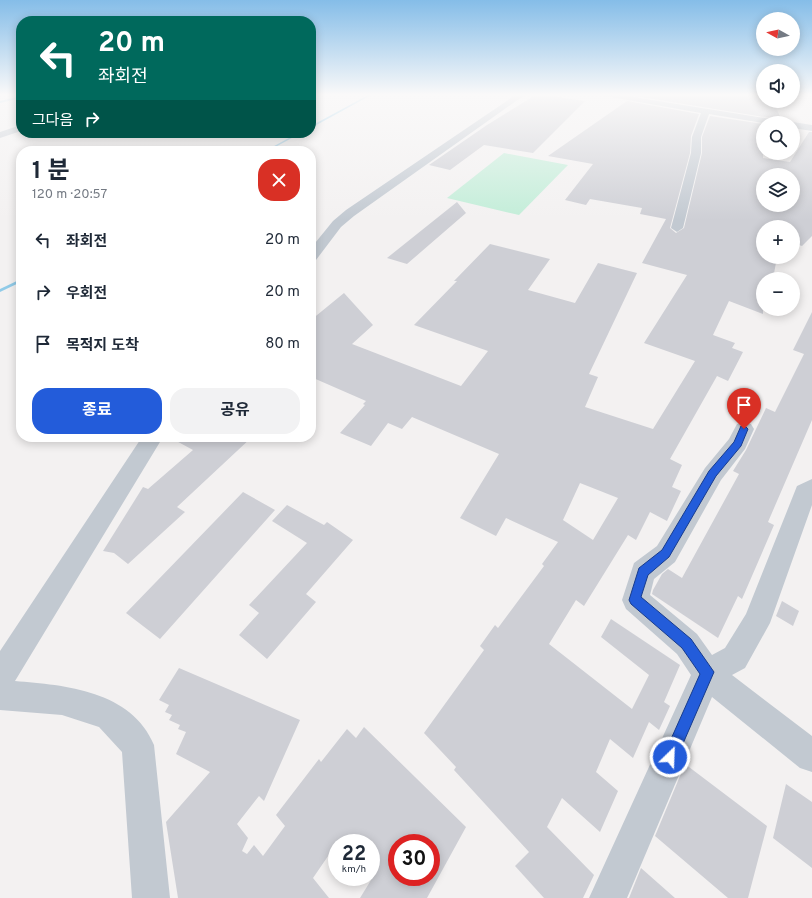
<!DOCTYPE html>
<html lang="ko">
<head>
<meta charset="utf-8">
<style>
	body { margin:0; font-family:Overpass,"Noto Sans KR",sans-serif; background:#f2f2f3; color:#1f2937; height:100vh; display:flex; flex-direction:column; font-size:15px; white-space:nowrap }
	* { box-sizing:border-box; margin:0 }
	p { font-size:13px; color:#747a83 }
	.icon { flex:none; width:22px; height:22px; fill:none; stroke:currentColor; stroke-width:2; stroke-linecap:round; stroke-linejoin:round }
	.map { position:relative; flex:1; overflow:hidden }
	.sheet { position:absolute; left:16px; top:146px; width:300px; height:296px; display:flex; flex-direction:column; background:#fff; border-radius:16px; box-shadow:0 2px 10px #0003 }
	.sheet>* { flex:none }
	.banner { position:absolute; left:16px; top:16px; width:300px; height:122px; border-radius:16px; box-shadow:0 2px 10px #0003; background:#00695c; color:#fff; overflow:hidden }
	.needle { width:26px; rotate:278deg }
	.tools { position:absolute; left:756px; top:12px; display:grid; gap:8px }
	.tools a { display:grid; place-items:center; width:44px; height:44px; border-radius:50%; background:#fff; box-shadow:0 2px 10px #0003; font-size:20px }
	.speed { position:absolute; left:328px; top:834px; display:flex; gap:8px; font-size:20px; font-weight:700; text-align:center }
	.speed>* { display:grid; place-content:center; width:52px; height:52px; border-radius:50%; background:#fff; box-shadow:0 2px 10px #0003; line-height:1 }
	.speed small { font-size:10px; font-weight:400 }
	.speed .limit { border:6px solid #d22; background:#fff; color:#111 }
	.pin { position:absolute; display:grid; place-items:center; width:34px; height:34px; color:#fff; margin:-41px -17px; border-radius:50% 50% 50% 0; rotate:-45deg; box-shadow:0 0 4px #0007 }
	.pin .icon { rotate:45deg }
	.me { position:absolute; width:44px; margin:-22px; rotate:24deg; stroke-linejoin:round; filter:drop-shadow(0 0 3px #0008) }
	.turn { display:flex; align-items:center; gap:14px; height:84px; padding:0 16px; font-size:18px }
	.turn .icon { width:52px; height:52px; stroke-width:2.5 }
	.turn b { display:block; font-size:28px; line-height:34px }
	.then { display:flex; align-items:center; height:38px; padding:0 16px; background:#0003; gap:8px; font-size:15px }
	.round { display:grid; place-items:center; flex:none; width:42px; height:42px; border-radius:16px; background:#f2f2f3 }
	.summary { display:flex; align-items:center; justify-content:space-between; height:68px; padding:0 16px }
	h1 { font-size:24px; font-weight:700; line-height:30px }
	.primary-button { display:flex; gap:8px; margin-top:auto; padding:8px 16px }
	.primary-button a { flex:1; height:46px; border-radius:16px; background:#235cda; color:#fff; font-size:16px; font-weight:700; line-height:46px; text-align:center }
	.primary-button a+a { background:#f2f2f3; color:#1f2937 }
	ul { padding:0; list-style:none }
	li { display:flex; align-items:center; gap:12px; height:52px; padding:0 16px }
	li div { flex:1 }
	li b { display:block; font-size:15px }
	li em { font-style:normal }
	.map>svg:first-child { display:block }
	.green { fill:#c2edd8 }
	.lines { fill:none; stroke-linecap:round; stroke-linejoin:round }
	.stream { fill:#91cbe8; fill-rule:evenodd }
	.building { fill:#cecfd5; fill-rule:evenodd }
	.minor { fill:#c2c9d1; fill-rule:evenodd }
	.route { fill:#235cda; stroke:#173c8e }
</style>
</head>
<body>
<div class="map">
<svg width="812" height="898" viewBox="0 0 812 898">
	<rect width="100%" height="100%" fill="#f3f1f1"/>
	<!-- green -->
	<path class="green" d="M504 153 568 165 519 215 447 198Z"/>
	<g class="lines">
		<!-- stream -->
		<path class="stream" d="M370 94H373L311 128V126Z
			M21 96V98L0 103V101Z
			M298 133H301L268 151H265Z
			M21 279V282L0 292V289Z"/>
	</g>
	<!-- building -->
	<path class="building" d="M537 94 585 101 533 153 484 145 450 170 429 165 487 125Z
		M645 94H763V101H773L782 121 777 119 635 96H642Z
		M627 101 699 114 691 136 690 153 670 228 676 233 684 228 702 153V137L710 116 763 124V158L790 162 809 132H812V236L802 246 793 243V227H763V257H777L773 279H763V314L729 301 713 335 735 343 732 348 743 352 728 381 717 376 670 459 682 465 672 487 681 491 667 521 650 512 636 540 628 535 584 606 576 600 549 644 632 709 649 675 601 637 611 619 680 665 664 702 670 706 659 730 649 722 633 758 610 739 596 772 618 791 600 832 562 798 547 827 594 875 583 898H544L515 866 529 852 454 770 456 767 424 733 484 650 480 646 495 625 498 628 544 566 542 564 558 542 506 518 496 536 460 518 499 454 412 417 402 429 388 423 371 446 340 433 365 405 363 404 366 401 311 377V320L344 293 373 325 352 344 461 386 488 351 414 325 457 281H454L490 244 550 259 528 290 575 303 598 263 637 273 589 374 598 377 585 407 653 429 695 361 644 343 687 275 642 263 666 219 640 214 642 208 590 199 586 205 565 200 593 164 548 156ZM763 175H793V205H763ZM580 483 618 498 593 540 563 520Z
		M457 202 466 213 407 264 387 258Z
		M812 312V420L768 522 774 525 742 599 738 596 718 638 652 594 653 590 662 574 668 569 682 578 739 474 733 471 746 450 766 408 775 412 804 354 793 350Z
		M169 437H252L177 507 185 512 128 564 114 553 103 551 143 487 148 489 193 450Z
		M243 492 275 510 160 639 126 613Z
		M287 505 324 525 327 522 353 540 306 594 316 602 267 659 239 635 259 613 249 605 307 543 272 521Z
		M782 601 799 611 793 626 776 616Z
		M179 668 300 720 264 801 259 796 237 824 248 838 242 851 247 854 254 845 263 856 285 826 276 815 319 759 321 762 347 729 356 738 364 727 466 827 427 898H360L376 872 371 866V843H337L313 878 329 898H178L166 822 210 772 176 754 186 732 178 729 180 725 169 720 172 715 165 712 169 705 159 700ZM397 843H431V877H397Z
		M685 764 767 826 748 898H728L655 836Z
		M786 784 812 802V868L773 838Z
		M641 868 675 898H629Z"/>
	<g class="lines">
		<!-- minor -->
		<path class="minor" d="M517 94H526L354 216 341 227 316 260 311 261V248L333 221 346 210Z
			M594 94H614L777 120 781 123H763L709 114 701 137V153L683 228 677 232 671 228 691 153 692 137 701 113Z
			M793 122 812 125V131L793 128V123H791Z
			M21 125V131L0 138V132Z
			M744 422 751 424 754 429 745 449 721 480 675 562 654 579 650 595 697 634 712 655 725 648 746 614 797 486 812 479V505L770 623 745 668 732 675 812 736V772L800 768 712 697 627 898H589L691 675 677 654 626 609 622 600 634 563 657 546 705 468 729 439 737 424Z
			M142 437H163L15 681C65 685 132 691 154 745L170 898H132L122 752 99 727 62 715 0 710V651Z"/>
	</g>
	<!-- sky -->
	<linearGradient id="sky" x2="0" y2="1"><stop stop-color="#85bde8"/><stop offset="0.43" stop-color="#faf9f9"/><stop offset="1" stop-color="#faf9f9" stop-opacity="0"/></linearGradient>
	<rect width="812" height="220" fill="url(#sky)"/>
	<!-- route -->
	<path class="route" d="M744 425 748 429 741 446 716 476 669 557 648 575 641 597 691 639 714 672 675 762 670 764 665 762 663 757 700 674 682 648 631 604 629 600 639 568 662 550 709 471 734 442 741 426Z"/>
</svg>
<div class="tools">
<a><svg class="needle" viewBox="-14 -14 28 28"><path d="M0-13l5 13h-10z" fill="#e53935"/><path d="M0 13l5-13h-10z" fill="#747a83"/></svg></a>
<a><svg class="icon" aria-label="sound" viewBox="0 0 24 24"><path d="M4 9h4l5-4v14l-5-4H4zM17 9q2 3 0 6"/></svg></a>
<a><svg class="icon" aria-label="search" viewBox="0 0 24 24"><circle cx="10" cy="10" r="6"/><path d="M15 15l6 6"/></svg></a>
<a><svg class="icon" aria-label="layers" viewBox="0 0 24 24"><path d="M12 4l9 5-9 5-9-5zM3 14l9 5 9-5"/></svg></a>
<a>+</a>
<a>−</a>
</div>
<div class="speed"><div>22<small>km/h</small></div><div class="limit">30</div></div>
<div class="pin" style="left:744px;top:429px;background:#d93025"><svg class="icon" aria-label="arrive" viewBox="0 0 24 24"><path d="M6 21V4h12l-3 4 3 4H6"/></svg></div>
<svg class="me" style="left:670px;top:757px" viewBox="-20 -20 40 40"><circle r="17" fill="#235cda" stroke="#fff" stroke-width="3"/><path d="M0-11L8 9 0 5-8 9z" fill="#fff"/></svg>
<div class="banner">
<div class="turn"><svg class="icon" aria-label="left" viewBox="0 0 24 24"><path d="M17 20v-9H6M10 6l-5 5 5 5"/></svg><div><b>20 m</b>좌회전</div></div>
<div class="then">그다음<svg class="icon" aria-label="right" viewBox="0 0 24 24"><path d="M7 20v-9h11M14 6l5 5-5 5"/></svg></div>
</div>
<section class="sheet">
<div class="summary"><div><h1>1 분</h1><p>120 m · 20:57</p></div><a class="round" style="background:#d93025;color:#fff"><svg class="icon" aria-label="close" viewBox="0 0 24 24"><path d="M6 6l12 12M18 6L6 18"/></svg></a></div>
<ul>
<li><svg class="icon" aria-label="left" viewBox="0 0 24 24"><path d="M17 20v-9H6M10 6l-5 5 5 5"/></svg><div><b>좌회전</b></div><em>20 m</em></li>
<li><svg class="icon" aria-label="right" viewBox="0 0 24 24"><path d="M7 20v-9h11M14 6l5 5-5 5"/></svg><div><b>우회전</b></div><em>20 m</em></li>
<li><svg class="icon" aria-label="arrive" viewBox="0 0 24 24"><path d="M6 21V4h12l-3 4 3 4H6"/></svg><div><b>목적지 도착</b></div><em>80 m</em></li>
</ul>
<div class="primary-button"><a>종료</a><a>공유</a></div>
</section>
</div>
</body>
</html>
